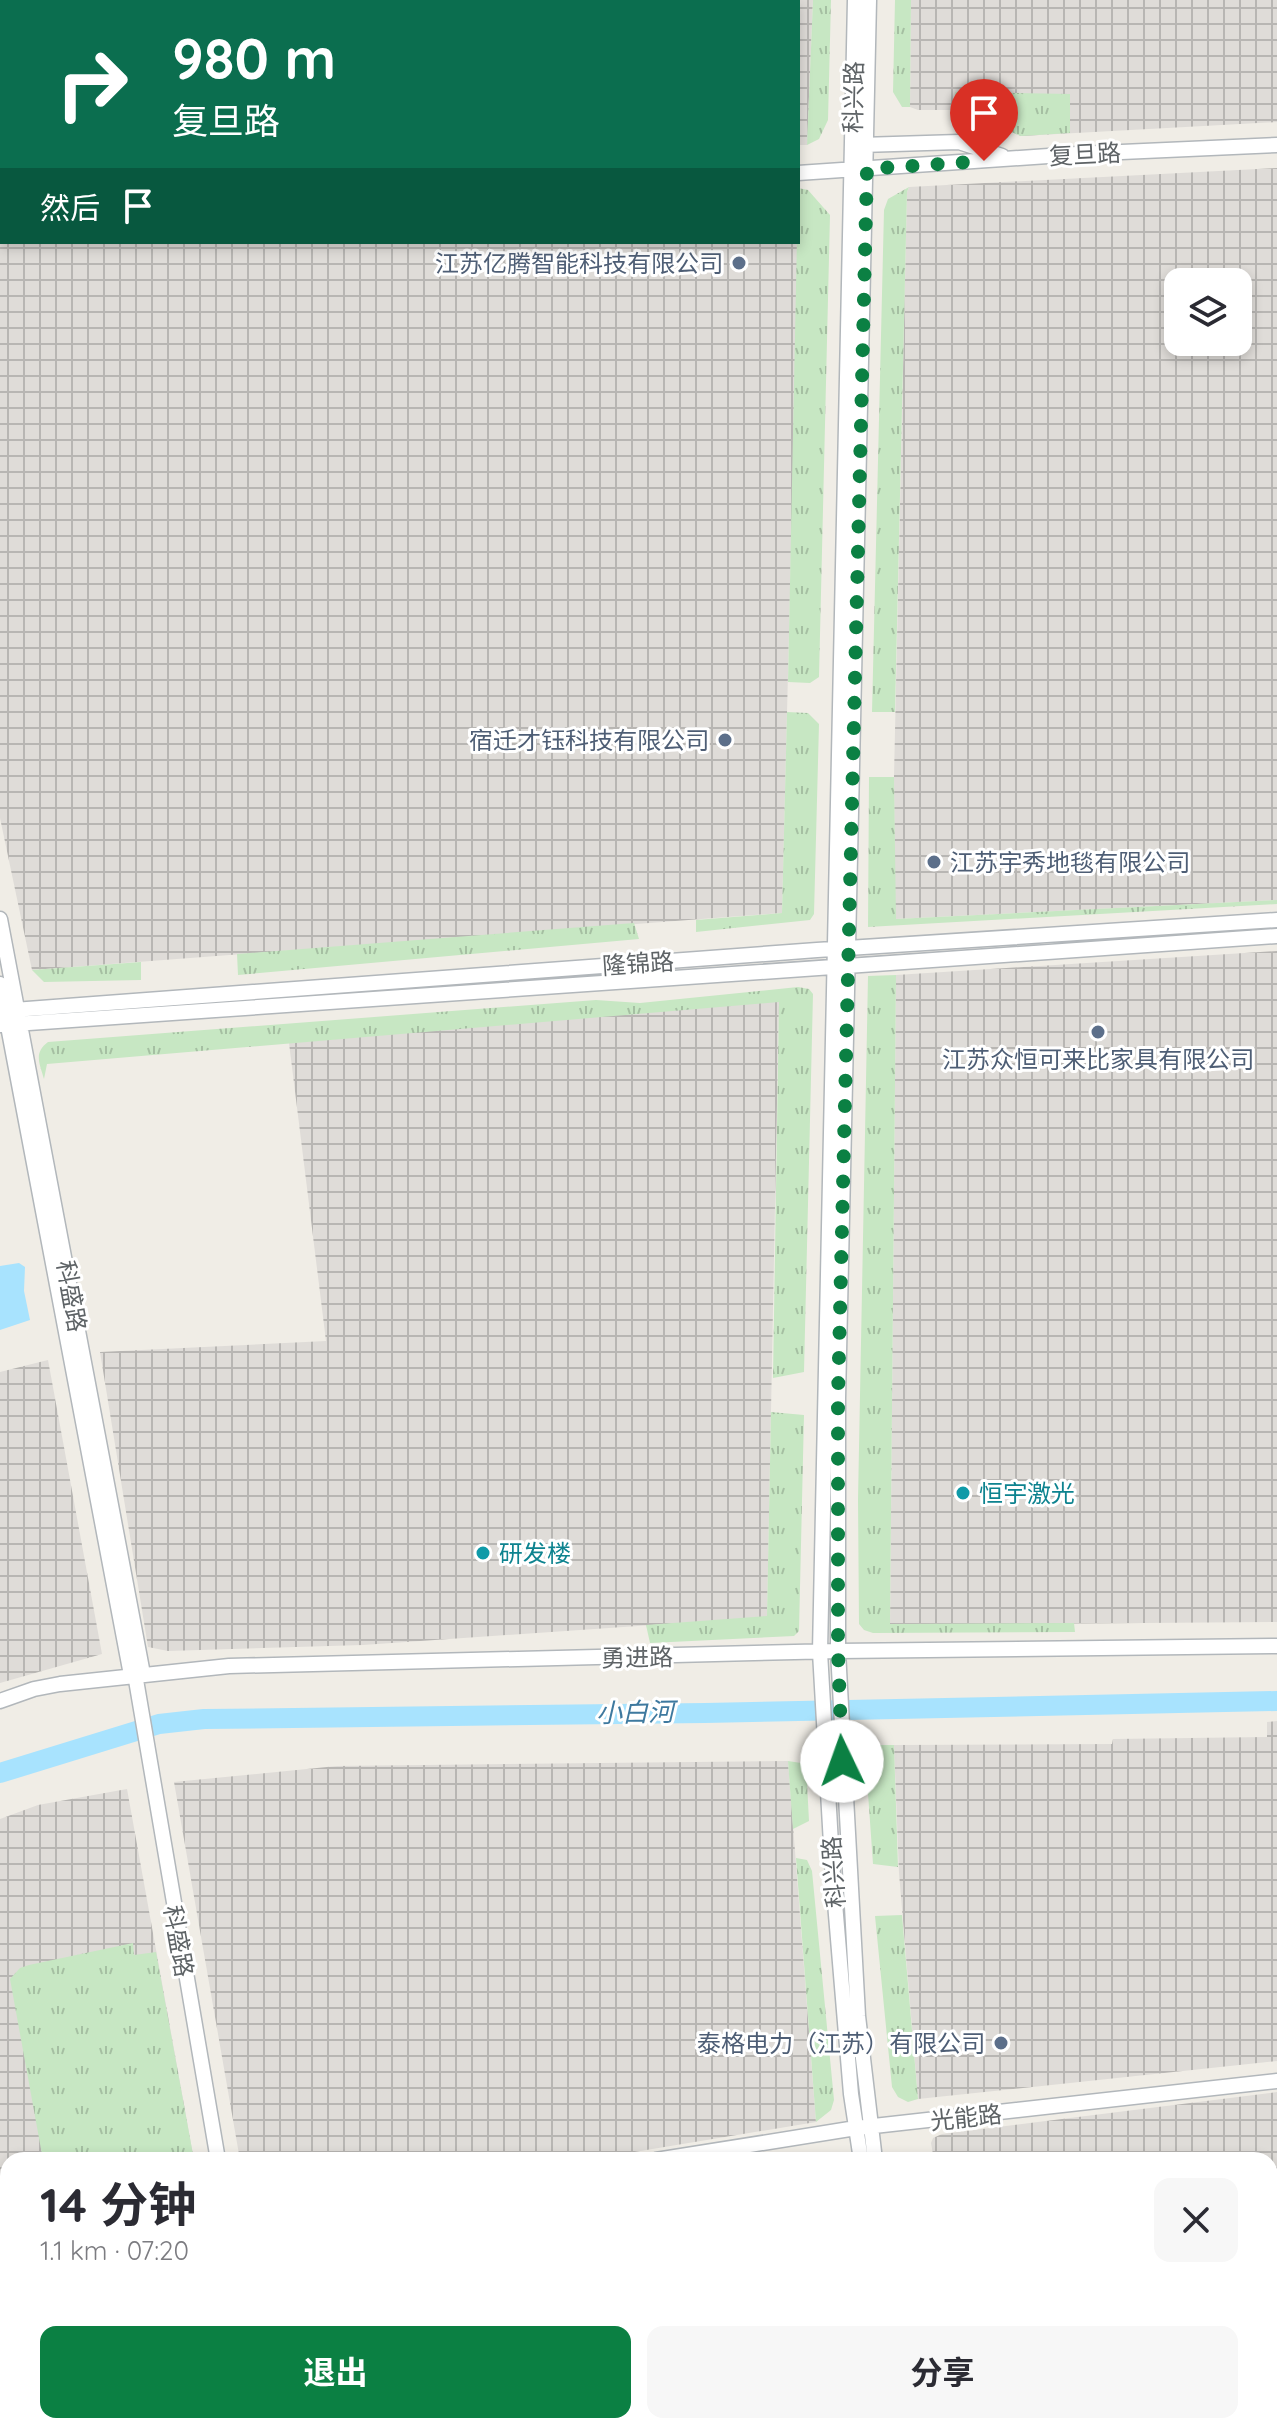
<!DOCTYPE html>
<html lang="zh">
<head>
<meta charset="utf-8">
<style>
	body { margin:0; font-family:Quicksand,"Noto Sans SC",sans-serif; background:#f7f7f7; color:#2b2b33; height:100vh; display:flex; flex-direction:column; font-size:30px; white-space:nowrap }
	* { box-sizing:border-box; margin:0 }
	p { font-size:26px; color:#7c7c81 }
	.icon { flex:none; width:44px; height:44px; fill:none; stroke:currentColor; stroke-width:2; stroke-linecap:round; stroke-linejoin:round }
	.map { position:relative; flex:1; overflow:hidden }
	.drawer { position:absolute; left:0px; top:2152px; width:1278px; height:282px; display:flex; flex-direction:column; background:#fff; border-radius:24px 24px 0 0; box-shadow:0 4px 12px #0003 }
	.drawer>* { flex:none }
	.top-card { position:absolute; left:0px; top:0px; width:800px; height:244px; box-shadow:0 4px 12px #0003; background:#0b6e4f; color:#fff; overflow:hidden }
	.buttons { position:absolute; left:1164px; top:268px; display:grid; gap:16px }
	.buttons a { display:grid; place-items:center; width:88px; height:88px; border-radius:16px; background:#fff; box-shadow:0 4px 12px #0003; font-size:40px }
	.pin { position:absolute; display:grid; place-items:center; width:68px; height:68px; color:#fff; margin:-82px -34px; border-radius:50% 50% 50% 0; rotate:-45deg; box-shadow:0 0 8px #0007 }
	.pin .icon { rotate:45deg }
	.me { position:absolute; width:88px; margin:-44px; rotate:357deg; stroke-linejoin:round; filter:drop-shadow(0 0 6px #0008) }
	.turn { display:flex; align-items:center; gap:28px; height:168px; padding:0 40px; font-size:36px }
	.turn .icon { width:104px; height:104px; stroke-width:2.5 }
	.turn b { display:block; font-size:56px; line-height:68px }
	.then { display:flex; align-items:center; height:76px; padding:0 40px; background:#0003; gap:16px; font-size:30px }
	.round { display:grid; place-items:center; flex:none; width:84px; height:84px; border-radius:16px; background:#f7f7f7 }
	.headline { display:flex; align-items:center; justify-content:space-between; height:136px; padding:0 40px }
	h1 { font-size:48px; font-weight:700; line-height:60px }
	.button { display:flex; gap:16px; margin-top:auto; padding:16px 40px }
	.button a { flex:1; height:92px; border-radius:16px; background:#0b8043; color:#fff; font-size:32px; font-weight:700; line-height:92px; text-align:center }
	.button a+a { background:#f7f7f7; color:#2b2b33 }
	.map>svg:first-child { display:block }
	.industrial { fill:url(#industrial-grid); fill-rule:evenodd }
	.grass { fill:url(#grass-tufts) }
	.water { fill:#a8e3fe }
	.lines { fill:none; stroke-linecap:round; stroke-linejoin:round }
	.river { stroke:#a8e3fe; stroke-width:20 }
	.secondary-casing { stroke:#b2b7bb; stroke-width:17 }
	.secondary { stroke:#fff; stroke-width:14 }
	.route { stroke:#0b8043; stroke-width:14; stroke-dasharray:0 25.2 }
	.service-dot { fill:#5c6f8a; stroke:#fff; stroke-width:3 }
	.culture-dot { fill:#0f9aa8; stroke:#fff; stroke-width:3 }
	.labels { text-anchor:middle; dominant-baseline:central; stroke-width:6; stroke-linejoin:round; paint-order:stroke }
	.street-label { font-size:24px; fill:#5e6366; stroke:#fff }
	.service-label { font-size:24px; fill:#4e5e75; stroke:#fff; text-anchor:end }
	.culture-label { font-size:24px; fill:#0d838f; stroke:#fff; text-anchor:start }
	.water-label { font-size:26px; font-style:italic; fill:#3e799f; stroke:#fff }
</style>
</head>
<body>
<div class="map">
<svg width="1277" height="2433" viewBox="0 0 1277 2433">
	<defs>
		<pattern id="industrial-grid" width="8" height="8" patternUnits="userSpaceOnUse" patternTransform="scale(2)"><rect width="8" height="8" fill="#dfdcd8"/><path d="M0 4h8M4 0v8" fill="none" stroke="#b8b6b3"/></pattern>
		<pattern id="grass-tufts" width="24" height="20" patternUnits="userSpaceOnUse" patternTransform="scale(2)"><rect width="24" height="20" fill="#c7e7c3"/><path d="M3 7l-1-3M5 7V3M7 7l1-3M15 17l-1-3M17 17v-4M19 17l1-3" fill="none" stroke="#a5bfa2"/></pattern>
	</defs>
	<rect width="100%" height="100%" fill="#f0ede6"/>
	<!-- industrial -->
	<path class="industrial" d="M0 0H370V2H2L0 165Z
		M581 0H813L807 145H798V2H581Z
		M911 0H1277V122L1021 136 956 110H918L910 107Z
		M1277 168V900L895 919 894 777 907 192 909 187ZM1178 282H1238V342H1178Z
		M798 194H800L782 913 32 970 0 818V221L2 242H798Z
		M1277 951V1622L890 1625 896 975Z
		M779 1001 767 1617 363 1645 168 1651 148 1647 100 1352 326 1341 289 1043Z
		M48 1360 102 1654 0 1683V1372Z
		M1277 1721V2061L918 2099 899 1873 894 1745 1112 1744 1113 1739 1267 1737V1722Z
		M788 1761 816 2122 586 2160H240L174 1782 337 1766Z
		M127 1789 194 2160H8V2256L0 2257V1819L38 1805Z
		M1277 2092V2414L1270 2415V2160H934L931 2143 933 2138 942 2134Z
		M8 2297V2426H246L248 2433H0V2298Z
		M295 2426H872L874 2433H296Z
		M976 2426H1218L1185 2433H977Z"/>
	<!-- grass -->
	<path class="grass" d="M813 0H831L828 120 819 139 807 145Z
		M895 0H911L910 107H902L893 92Z
		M955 92 1070 94V133L1021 136 956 109Z
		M909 187 907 192 895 712H872L884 210 888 199Z
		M798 188 808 190 830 215 819 677 810 683 788 682Z
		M787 712 808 713 819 724 814 914 810 920 696 932V920L782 913Z
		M869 777H894L896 919 1277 900V904L868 927Z
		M634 923 639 939 238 975 237 954Z
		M141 962V980L44 982 32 970Z
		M896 975 890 1624 1074 1623 1075 1632 873 1633 864 1630 859 1624 858 1500 868 976Z
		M798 987 809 989 813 994 804 1372 773 1378 779 1002 47 1064 44 1079C40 1064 33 1053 48 1042L596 1000 640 1003Z
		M771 1412 804 1415 799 1631 794 1636 650 1643 646 1625 767 1616Z
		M880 1745H894L898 1867 873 1864 866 1765 868 1755Z
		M788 1761 801 1763 807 1783 809 1821 793 1829Z
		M796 1858 807 1860 812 1871 834 2100 831 2110 816 2122Z
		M902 1915 918 2099 908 2102 898 2097 892 2087 875 1916Z
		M133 1943 134 1955 156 1952 194 2160H43L10 1979 20 1968 29 1965Z"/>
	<!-- water -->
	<path class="water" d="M19 1263 25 1267 24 1291 30 1320 0 1330V1266Z"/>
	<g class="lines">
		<!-- river -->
		<path class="river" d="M0 1773 159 1724 204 1719 705 1713 1277 1701"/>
		<!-- secondary casing -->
		<g class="secondary-casing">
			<path id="secondary" d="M855 0 820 1652 833 1879 851 2094 861 2160
				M869 0 838 1398V1651L858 2016 875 2160
				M861 145 959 142 1002 156
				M798 173 1077 154 1277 145
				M0 209H2
				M0 919 143 1674
				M0 984 131 1675
				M0 1011 817 950 1277 920
				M0 1025 1277 936
				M135 1674 218 2160
				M0 1701 34 1689 60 1684 229 1666 838 1651 1277 1646
				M656 2160 856 2128 1277 2081
				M0 2268 8 2267
				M269 2426 270 2433
				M902 2426 904 2433
				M919 2426 920 2433"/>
		</g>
		<!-- secondary -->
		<use href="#secondary" class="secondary"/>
	</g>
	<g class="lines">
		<!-- route -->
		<path class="route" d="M842 1761 838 1651V1398L867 169 984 161"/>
	</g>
	<!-- markers -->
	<g class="service-dot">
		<circle cx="739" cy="263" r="8"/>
		<circle cx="725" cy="740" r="8"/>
		<circle cx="934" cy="862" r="8"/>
		<circle cx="1098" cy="1032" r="8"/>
		<circle cx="1001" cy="2043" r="8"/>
	</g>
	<g class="culture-dot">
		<circle cx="963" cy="1493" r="8"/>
		<circle cx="483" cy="1553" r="8"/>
	</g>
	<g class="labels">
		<!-- street labels -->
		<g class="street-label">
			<text transform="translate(853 97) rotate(-89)">科兴路</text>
			<text transform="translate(1085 154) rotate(-3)">复旦路</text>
			<text transform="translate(638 963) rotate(-4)">隆锦路</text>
			<text transform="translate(72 1296) rotate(80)">科盛路</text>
			<text transform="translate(637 1657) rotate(-1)">勇进路</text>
			<text transform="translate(833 1872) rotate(-94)">科兴路</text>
			<text transform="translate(179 1941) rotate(80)">科盛路</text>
			<text transform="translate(966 2117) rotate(-6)">光能路</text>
		</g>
		<!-- service labels -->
		<g class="service-label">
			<text x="723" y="263">江苏亿腾智能科技有限公司</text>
			<text x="709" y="740">宿迁才钰科技有限公司</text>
			<text x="950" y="862" text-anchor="start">江苏宇秀地毯有限公司</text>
			<text x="1098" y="1059" text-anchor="middle">江苏众恒可来比家具有限公司</text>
			<text x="985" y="2043">泰格电力（江苏）有限公司</text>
		</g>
		<!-- culture labels -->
		<g class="culture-label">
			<text x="979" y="1493">恒宇激光</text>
			<text x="499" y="1553">研发楼</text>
		</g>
		<!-- water labels -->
		<g class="water-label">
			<text transform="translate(635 1712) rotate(-1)">小白河</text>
		</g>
	</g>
</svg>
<div class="buttons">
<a><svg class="icon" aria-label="layers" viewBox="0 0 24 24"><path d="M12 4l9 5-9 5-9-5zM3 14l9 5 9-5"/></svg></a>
</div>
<div class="pin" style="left:984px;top:161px;background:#d93025"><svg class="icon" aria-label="arrive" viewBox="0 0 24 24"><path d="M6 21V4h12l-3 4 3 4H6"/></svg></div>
<svg class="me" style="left:842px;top:1761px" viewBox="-20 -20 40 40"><circle r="19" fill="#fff"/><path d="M0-13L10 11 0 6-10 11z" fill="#0b8043"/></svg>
<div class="top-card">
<div class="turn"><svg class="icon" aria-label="right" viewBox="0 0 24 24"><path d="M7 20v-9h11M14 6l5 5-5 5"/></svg><div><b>980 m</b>复旦路</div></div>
<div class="then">然后<svg class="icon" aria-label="arrive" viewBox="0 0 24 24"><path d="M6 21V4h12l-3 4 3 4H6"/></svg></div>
</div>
<section class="drawer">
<div class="headline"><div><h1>14 分钟</h1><p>1.1 km · 07:20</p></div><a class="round"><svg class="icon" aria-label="close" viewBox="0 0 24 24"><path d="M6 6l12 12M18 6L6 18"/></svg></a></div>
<div class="button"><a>退出</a><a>分享</a></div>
</section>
</div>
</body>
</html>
